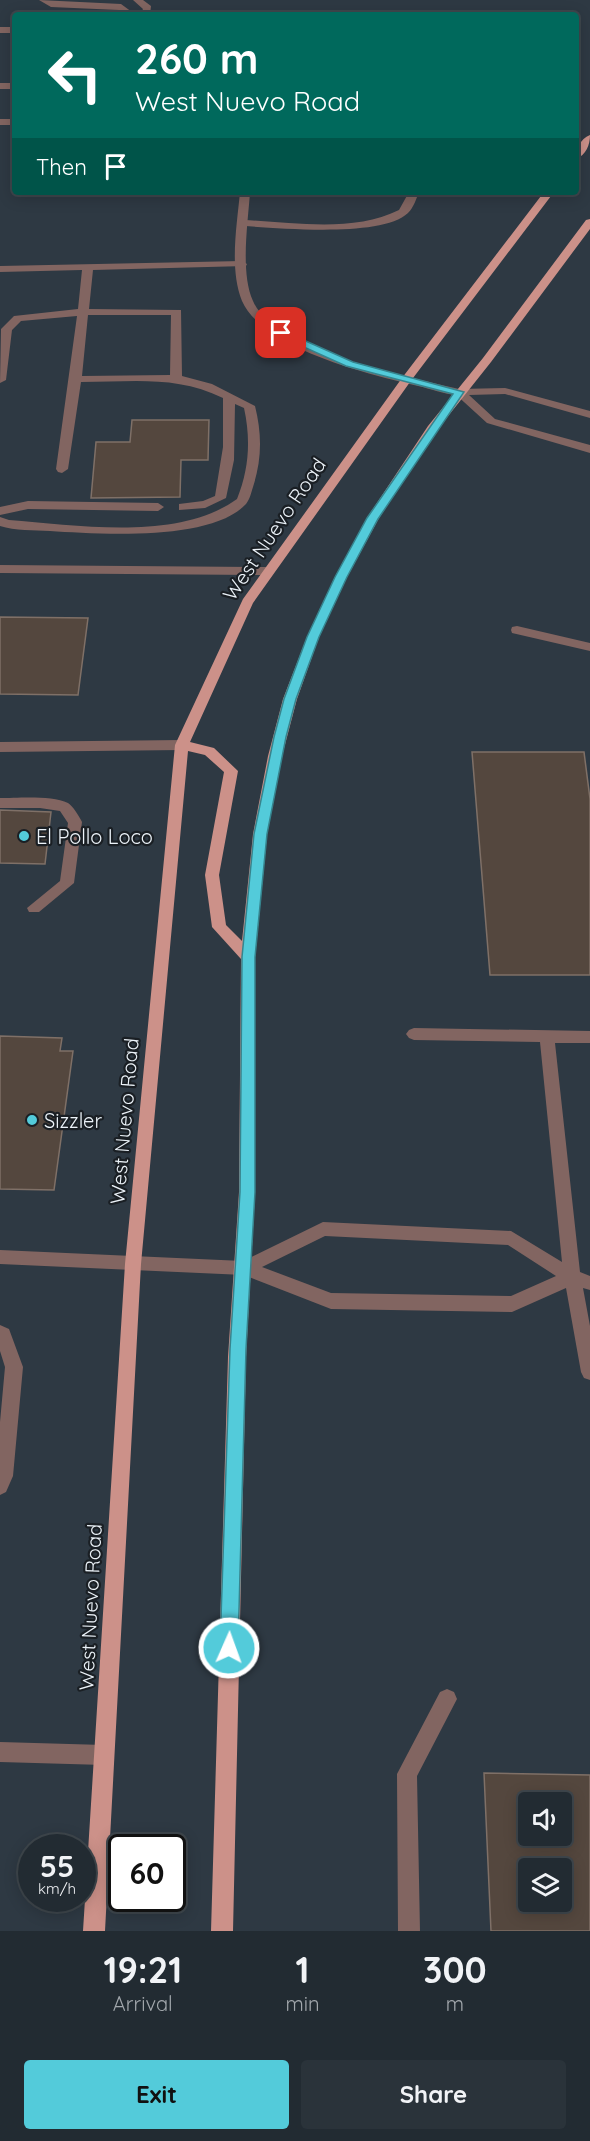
<!DOCTYPE html>
<html lang="en">
<head>
<meta charset="utf-8">
<style>
	body { margin:0; font-family:Quicksand,sans-serif; background:#2a333a; color:#f1f3f6; height:100vh; display:flex; flex-direction:column; font-size:22px; white-space:nowrap }
	* { box-sizing:border-box; margin:0 }
	p { font-size:20px; color:#a2a7ac }
	.icon { flex:none; width:33px; height:33px; fill:none; stroke:currentColor; stroke-width:2; stroke-linecap:round; stroke-linejoin:round }
	.map { position:relative; height:1931px; overflow:hidden }
	.side { display:flex; flex-direction:column; background:#222b32; flex:1 }
	.side>* { flex:none }
	.top-card { position:absolute; left:12px; top:12px; width:567px; height:183px; border-radius:6px; box-shadow:0 3px 15px #0003,0 0 0 2px #3f474d; background:#00695c; color:#fff; overflow:hidden }
	.controls { position:absolute; left:518px; top:1792px; display:grid; gap:12px }
	.controls a { display:grid; place-items:center; width:54px; height:54px; border-radius:6px; background:#222b32; box-shadow:0 3px 15px #0003,0 0 0 2px #3f474d; font-size:30px }
	.speed { position:absolute; left:18px; top:1834px; display:flex; gap:12px; font-size:30px; font-weight:700; text-align:center }
	.speed>* { display:grid; place-content:center; width:78px; height:78px; border-radius:50%; background:#222b32; box-shadow:0 3px 15px #0003,0 0 0 2px #3f474d; line-height:1 }
	.speed small { font-size:15px; font-weight:400 }
	.speed .limit { border:3px solid #111; border-radius:9px; background:#fff; color:#111 }
	.pin { position:absolute; display:grid; place-items:center; width:51px; height:51px; color:#fff; margin:-26px; border-radius:12px; box-shadow:0 3px 9px #0006 }
	.me { position:absolute; width:66px; margin:-33px; rotate:2deg; stroke-linejoin:round; filter:drop-shadow(0 0 4px #0008) }
	.turn { display:flex; align-items:center; gap:21px; height:126px; padding:0 24px; font-size:27px }
	.turn .icon { width:78px; height:78px; stroke-width:2.5 }
	.turn b { display:block; font-size:42px; line-height:51px }
	.then { display:flex; align-items:center; height:57px; padding:0 24px; background:#0003; gap:12px; font-size:22px }
	.eta { display:flex; justify-content:space-evenly; align-items:center; height:102px; text-align:center }
	.eta b { font-size:36px; font-weight:800; line-height:42px }
	.action { display:flex; gap:12px; margin-top:auto; padding:12px 24px }
	.action a { flex:1; height:69px; border-radius:6px; background:#53cbda; color:#111; font-size:24px; font-weight:800; line-height:69px; text-align:center }
	.action a+a { background:#2a333a; color:#f1f3f6 }
	.map>svg:first-child { display:block }
	.building { fill:#54473e; stroke:#7f7067; stroke-width:1.5; fill-rule:evenodd }
	.lines { fill:none; stroke-linecap:round; stroke-linejoin:round }
	.service { fill:#826561; fill-rule:evenodd }
	.minor { fill:#826561; fill-rule:evenodd }
	.primary { fill:#cc9189; fill-rule:evenodd }
	.route { fill:#53cbda; stroke:#36848e; stroke-width:1.5 }
	.poi-dot { fill:#53cbda; stroke:#1a1f24; stroke-width:2 }
	.labels { text-anchor:middle; dominant-baseline:central; stroke-width:4.5; stroke-linejoin:round; paint-order:stroke }
	.street-label { font-size:20px; fill:#ecf3f9; stroke:#1a1f24 }
	.poi-label { font-size:20px; fill:#ecf3f9; stroke:#1a1f24; text-anchor:start }
</style>
</head>
<body>
<div class="map">
<svg width="590" height="1931" viewBox="0 0 590 1931">
	<rect width="100%" height="100%" fill="#2e3943"/>
	<!-- building -->
	<path class="building" d="M132 420H209L208 460H181L180 497 91 498 96 442H130Z
		M0 617 88 618 78 695 0 694Z
		M472 752H584L590 799V975H490Z
		M0 810 51 812 45 864 0 863Z
		M0 1036 62 1038 60 1051H73L54 1190 0 1189Z
		M484 1773 590 1775V1931H491ZM528 1803H561V1836H528ZM528 1869H561V1902H528Z"/>
	<g class="lines">
		<!-- service -->
		<path class="service" d="M39 0 121 4 136 15H125L119 10 51 7Z
			M133 0H143L151 6 150 15H140L143 9Z
			M0 27H15V33H0Z
			M0 83H15V89H0Z
			M0 119H15V125H0Z
			M409 192H419C416 199 414 207 408 213 382 238 279 228 243 226L238 223 243 220C293 222 353 233 399 210Z
			M242 261 247 264 246 266 93 270 89 309 181 310 182 376 212 384 255 406C262 434 262 459 253 487 251 493 250 499 246 504 211 542 98 534 50 531 34 530 15 531 0 526V517L9 520C78 525 177 542 237 499 249 469 251 440 244 408L235 404 234 460 226 498 205 508 179 510V504L203 501 215 496 223 447V398C176 375 132 382 81 382L68 469 62 473 58 472 56 469 77 316 21 321 12 330 6 380 0 383 1 329 14 316 78 309 82 270 0 272V266ZM88 315H171L170 375 82 376Z
			M505 388 590 411V418L505 394 469 395 495 419 590 445V453L487 423 453 392 459 389Z
			M28 501 158 503 164 507 158 511 28 509 0 515V507Z
			M0 565 269 567 275 571 269 575 0 573Z
			M517 626 590 643V651L512 633 511 630 512 627Z
			M182 740 189 745 182 750 0 752V742Z
			M0 798C18 798 52 795 68 803 73 806 79 816 82 822L74 883 39 912H29L27 908 60 881 68 823 60 811 40 808H0Z
			M414 1028 590 1031V1043H555L580 1272 590 1276V1290L583 1288 590 1326V1380L584 1378 581 1372 566 1288 512 1312 331 1309 244 1275 0 1264V1250L243 1261 323 1222 511 1231 562 1262 540 1042 414 1040 409 1038 406 1034 409 1030ZM325 1236 508 1245 556 1276 511 1296 331 1293 262 1267Z
			M0 1325 9 1329 23 1367 13 1476 6 1492 0 1495V1422L5 1367 0 1351Z
			M447 1689 454 1692 457 1699 417 1776 420 1931H398L397 1774 440 1692Z
			M0 1742 104 1745 111 1748 114 1755 111 1762 104 1765 0 1762Z"/>
		<!-- minor -->
		<path class="minor" d="M240 192H250C248 223 240 272 253 301 275 352 413 377 463 390V394C450 397 432 389 418 386 371 375 263 349 242 301 229 269 237 225 240 192Z"/>
		<!-- primary -->
		<path class="primary" d="M590 135C590 145 586 155 576 159 576 149 580 139 590 135Z
			M544 192H554L410 382 253 603 190 742 214 748 238 771 219 875 226 925 242 941 253 834 268 756 283 699 307 637 335 577 367 518 428 426 483 358 586 220 590 219V229L491 362 437 430 379 518 347 577 319 637 297 699 282 756 267 834 255 957V1192L246 1357 233 1931H211L228 1357 239 1192 241 959 212 927 205 875 224 772 205 755 188 751 141 1264 105 1931H83L125 1264 175 745 243 599 402 378Z"/>
	</g>
	<!-- route -->
	<path class="route" d="M281 330 353 362 464 392 378 519 347 577 319 637 296 699 286 737 267 834 255 957V1192L246 1349 238 1648 235 1655 229 1657 223 1655 220 1648 230 1349 240 1192 242 957 254 834 274 737 284 699 307 637 335 577 367 518 453 394 346 366 277 335V331Z"/>
	<!-- markers -->
	<g class="poi-dot">
		<circle cx="24" cy="836" r="6"/>
		<circle cx="32" cy="1120" r="6"/>
	</g>
	<g class="labels">
		<!-- street labels -->
		<g class="street-label">
			<text transform="translate(274 529) rotate(-56)">West Nuevo Road</text>
			<text transform="translate(124 1121) rotate(-85)">West Nuevo Road</text>
			<text transform="translate(90 1607) rotate(-87)">West Nuevo Road</text>
		</g>
		<!-- poi labels -->
		<g class="poi-label">
			<text x="36" y="836">El Pollo Loco</text>
			<text x="44" y="1120">Sizzler</text>
		</g>
	</g>
</svg>
<div class="controls">
<a><svg class="icon" aria-label="sound" viewBox="0 0 24 24"><path d="M4 9h4l5-4v14l-5-4H4zM17 9q2 3 0 6"/></svg></a>
<a><svg class="icon" aria-label="layers" viewBox="0 0 24 24"><path d="M12 4l9 5-9 5-9-5zM3 14l9 5 9-5"/></svg></a>
</div>
<div class="speed"><div>55<small>km/h</small></div><div class="limit">60</div></div>
<div class="pin" style="left:281px;top:333px;background:#d93025"><svg class="icon" aria-label="arrive" viewBox="0 0 24 24"><path d="M6 21V4h12l-3 4 3 4H6"/></svg></div>
<svg class="me" style="left:229px;top:1648px" viewBox="-20 -20 40 40"><circle r="17" fill="#53cbda" stroke="#fff" stroke-width="3"/><path d="M0-11L8 9 0 5-8 9z" fill="#fff"/></svg>
<div class="top-card">
<div class="turn"><svg class="icon" aria-label="left" viewBox="0 0 24 24"><path d="M17 20v-9H6M10 6l-5 5 5 5"/></svg><div><b>260 m</b>West Nuevo Road</div></div>
<div class="then">Then<svg class="icon" aria-label="arrive" viewBox="0 0 24 24"><path d="M6 21V4h12l-3 4 3 4H6"/></svg></div>
</div>
</div>
<section class="side">
<div class="eta">
<div><b>19:21</b><p>Arrival</p></div>
<div><b>1</b><p>min</p></div>
<div><b>300</b><p>m</p></div>
</div>
<div class="action"><a>Exit</a><a>Share</a></div>
</section>
</body>
</html>
